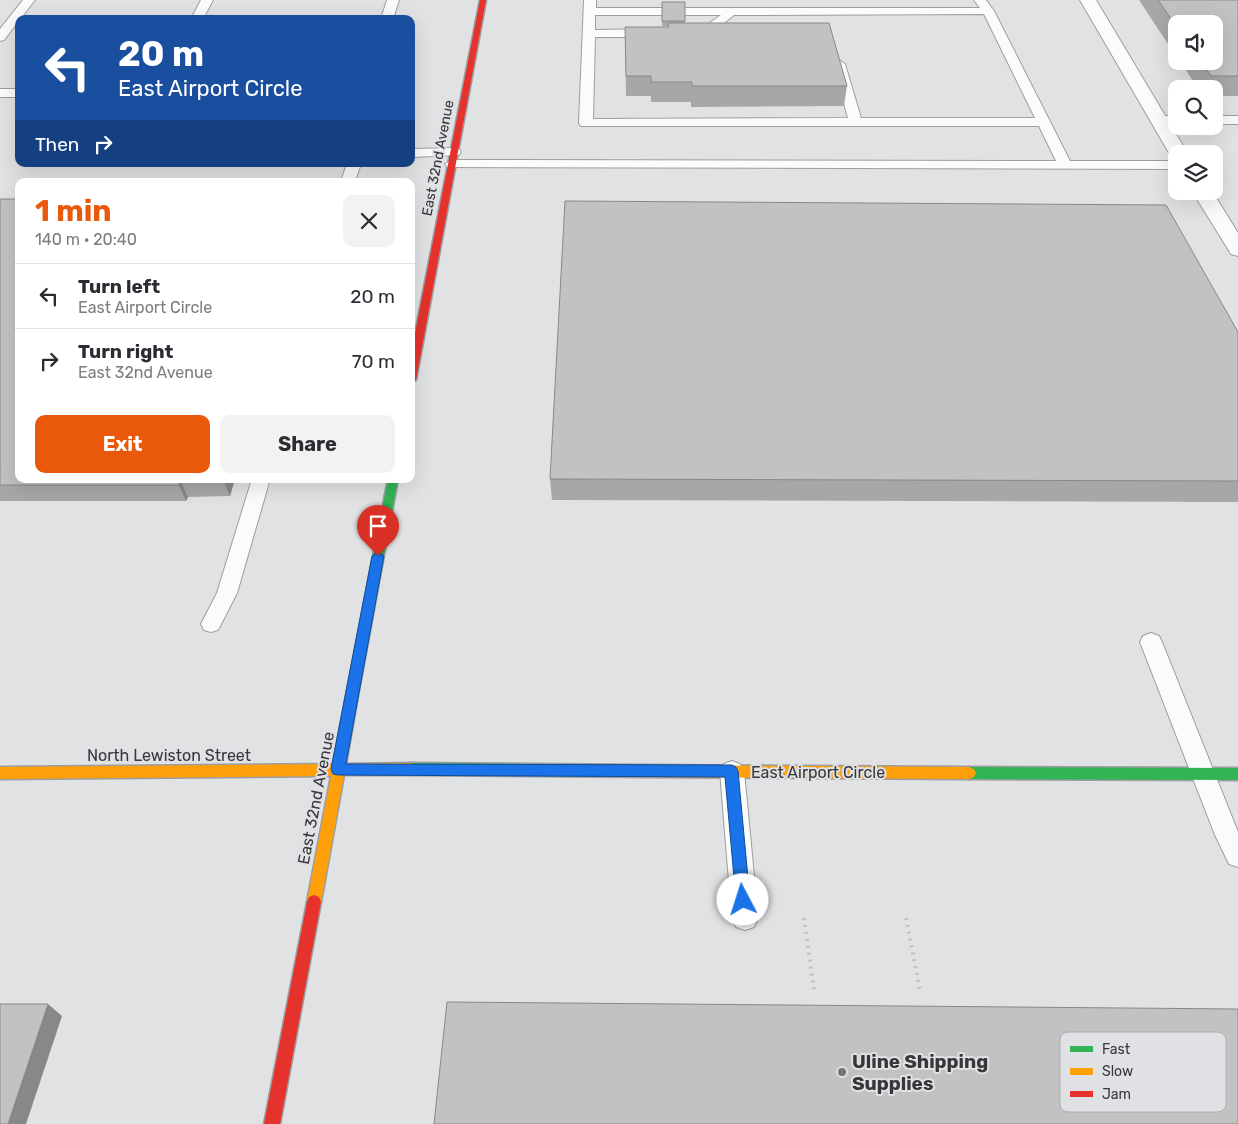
<!DOCTYPE html>
<html lang="en">
<head>
<meta charset="utf-8">
<style>
	body { margin:0; font-family:Rubik,sans-serif; background:#f2f2f3; color:#2b2b33; height:100vh; display:flex; flex-direction:column; font-size:19px; white-space:nowrap }
	* { box-sizing:border-box; margin:0 }
	p { font-size:16px; color:#7c7c81 }
	.icon { flex:none; width:28px; height:28px; fill:none; stroke:currentColor; stroke-width:2; stroke-linecap:round; stroke-linejoin:round }
	.map { position:relative; flex:1; overflow:hidden }
	.panel { position:absolute; left:15px; top:178px; width:400px; height:305px; display:flex; flex-direction:column; background:#fff; border-radius:10px; box-shadow:0 5px 20px #0002 }
	.panel>* { flex:none }
	.banner { position:absolute; left:15px; top:15px; width:400px; height:152px; border-radius:10px; box-shadow:0 5px 20px #0002; background:#1a4fa0; color:#fff; overflow:hidden }
	.buttons { position:absolute; left:1168px; top:15px; display:grid; gap:10px }
	.buttons a { display:grid; place-items:center; width:55px; height:55px; border-radius:10px; background:#fff; box-shadow:0 5px 20px #0002; font-size:25px }
	.pin { position:absolute; display:grid; place-items:center; width:42px; height:42px; color:#fff; margin:-51px -21px; border-radius:50% 50% 50% 0; rotate:-45deg; box-shadow:0 0 5px #0007 }
	.pin .icon { rotate:45deg }
	.me { position:absolute; width:55px; margin:-28px; rotate:355deg; stroke-linejoin:round; filter:drop-shadow(0 0 4px #0008) }
	.turn { display:flex; align-items:center; gap:18px; height:105px; padding:0 20px; font-size:22px }
	.turn .icon { width:65px; height:65px; stroke-width:2.5 }
	.turn b { display:block; font-size:35px; line-height:42px }
	.then { display:flex; align-items:center; height:48px; padding:0 20px; background:#0003; gap:10px; font-size:19px }
	.round { display:grid; place-items:center; flex:none; width:52px; height:52px; border-radius:10px; background:#f2f2f3 }
	.headline { display:flex; align-items:center; justify-content:space-between; height:85px; padding:0 20px }
	h1 { font-size:30px; font-weight:700; line-height:38px; color:#ea580c }
	.cta { display:flex; gap:10px; margin-top:auto; padding:10px 20px }
	.cta a { flex:1; height:58px; border-radius:10px; background:#ea580c; color:#fff; font-size:20px; font-weight:700; line-height:58px; text-align:center }
	.cta a+a { background:#f2f2f3; color:#2b2b33 }
	ul { padding:0; list-style:none }
	li { display:flex; align-items:center; gap:15px; height:65px; padding:0 20px; border-top:1px solid #e1e1e2 }
	li div { flex:1 }
	li b { display:block; font-size:19px }
	li em { font-style:normal }
	.map>svg:first-child { display:block }
	.lines { fill:none; stroke-linecap:round; stroke-linejoin:round }
	.lane-casing { stroke:#9d9e9f; stroke-width:2 }
	.street-casing { stroke:#9d9e9f; stroke-width:2 }
	.fast-casing { stroke:#9d9e9f; stroke-width:3 }
	.slow-casing { stroke:#9d9e9f; stroke-width:3 }
	.jam-casing { stroke:#9d9e9f; stroke-width:3 }
	.path { stroke:#c1c1c1; stroke-width:4; stroke-dasharray:2 5; stroke-linecap:butt }
	.lane { fill:#fafbfb; fill-rule:evenodd }
	.street { fill:#fafbfb; fill-rule:evenodd }
	.fast { fill:#30b455; fill-rule:evenodd }
	.slow { fill:#ff9f0a; fill-rule:evenodd }
	.jam { fill:#e5322d; fill-rule:evenodd }
	.wall { fill:#a7a7a7 }
	.shaded-wall { fill:#888 }
	.building { fill:#c2c2c2; stroke:#888 }
	.route { fill:#1a73e8; stroke:#114b97 }
	.poi-dot { fill:#727374; stroke:#e0e1e4; stroke-width:2 }
	.labels { text-anchor:middle; dominant-baseline:central; stroke-width:4; stroke-linejoin:round; paint-order:stroke }
	.far-street-label { font-size:14px; fill:#373739; stroke:#e0e1e4 }
	.street-label { font-size:16px; fill:#373739; stroke:#e0e1e4 }
	.near-poi-label { font-size:19px; font-weight:bold; fill:#373739; stroke:#e0e1e4; text-anchor:start }
	.key { fill:#e0e1e4; stroke:#adaeb1; stroke-width:1 }
	.key-label { font-size:14px; fill:#373739 }
</style>
</head>
<body>
<div class="map">
<svg width="1238" height="1124" viewBox="0 0 1238 1124">
	<rect width="100%" height="100%" fill="#e1e2e3"/>
	<g class="lines">
		<!-- lane casing -->
		<g class="lane-casing">
			<path id="lane" d="M23 0H35L4 40 0 41V29Z
				M201 0H213L203 19H191Z
				M387 0H399L393 19H381Z
				M584 0H596V8H980L974 0H986L994 11 1070 161H1176V169L447 167 445 164 452 160 1056 161 1039 126H581L579 123ZM984 14 1035 118H861L845 64 839 60 833 64 848 118 593 119 595 37H653L659 33 653 29 595 30V15H721L705 26 690 29 688 32 694 36 714 31 734 15Z
				M0 89H19V97H0Z
				M1160 116H1176V124L1155 123 1153 120 1155 117Z
				M1214 116H1238V124H1214Z
				M454 148 459 149 461 152 459 155 411 157V149Z
				M347 164H361L355 181H341Z
				M252 479H270L237 593 218 630 211 632 204 630 201 624 217 593Z
				M1151 633 1159 636 1162 642 1238 832V867L1229 864 1215 835 1140 642 1143 636Z
				M732 761 740 764 744 771 758 918 754 927 745 930 736 927 732 918 720 771 724 764Z"/>
		</g>
		<!-- street casing -->
		<g class="street-casing">
			<path id="street" d="M1080 0H1096L1188 154H1176V159L1172 158Z
				M1192 191H1212L1238 233V256L1231 254Z"/>
		</g>
		<!-- fast casing -->
		<g class="fast-casing">
			<path id="fast" d="M388 479H398L357 701 355 705 351 706 347 705 345 701Z
				M411 763 645 765 650 767 652 771 650 775 645 777 411 775 406 773 404 769 406 765Z
				M969 767 1238 768V780L969 779 964 777 962 773 964 769Z"/>
		</g>
		<!-- slow casing -->
		<g class="slow-casing">
			<path id="slow" d="M351 696 355 697 357 701 346 764 411 763 416 765 418 769 416 773 411 775H344L321 902 319 907 314 909 309 907 307 902 331 776 0 779V767L333 764 345 701 347 697Z
				M645 765 969 767 974 769 976 773 974 777 969 779 645 777 640 775 638 771 640 767Z"/>
		</g>
		<!-- jam casing -->
		<g class="jam-casing">
			<path id="jam" d="M480 0H486L416 380 411 383V354Z
				M314 895 319 897 321 902 280 1124H264L307 902 309 897Z"/>
		</g>
		<!-- path -->
		<path class="path" d="M804 918 814 990
			M906 918 920 990"/>
		<!-- lane -->
		<use href="#lane" class="lane"/>
		<!-- street -->
		<use href="#street" class="street"/>
		<!-- fast -->
		<use href="#fast" class="fast"/>
		<!-- slow -->
		<use href="#slow" class="slow"/>
		<!-- jam -->
		<use href="#jam" class="jam"/>
	</g>
	<!-- wall -->
	<path class="wall" d="M1139 0H1238V96H1214V89H1198L1180 61H1214L1176 24V56Z
		M662 2H685V23L847 86 844 106 691 107V102H651V96H626L625 27H668V26H662Z
		M0 199 19 479H235L230 496 188 497 186 501H0Z
		M1238 332V502L552 500 550 479Z"/>
	<!-- shaded-wall -->
	<path class="shaded-wall" d="M224 479H235L230 496 223 480Z
		M180 480 188 497 186 501 179 485Z
		M48 1004 62 1016 26 1124H8Z"/>
	<!-- building -->
	<path class="building" d="M1158 0H1238V76H1211L1201 61H1214V24H1176V26Z
		M662 2H685V21H662Z
		M668 23H829L847 86H692V82H651V76H626L625 27H669Z
		M0 199H19V479H224L223 480H180L179 485H0Z
		M565 201 1166 205 1238 332V481L550 479Z
		M447 1002 1238 1009V1124H434Z
		M0 1004H48L8 1124H0Z"/>
	<!-- route -->
	<path class="route" d="M378 552 384 556 346 764 732 765 736 767 738 771 750 900 748 904 743 907 738 904 736 900 725 777 338 775 333 774 331 769 372 556Z"/>
	<!-- markers -->
	<circle class="poi-dot" cx="842" cy="1072" r="5"/>
	<g class="labels">
		<!-- far-street labels -->
		<g class="far-street-label">
			<text transform="translate(438 158) rotate(-79)">East 32nd Avenue</text>
		</g>
		<!-- street labels -->
		<g class="street-label">
			<text x="169" y="755">North Lewiston Street</text>
			<text x="818" y="772">East Airport Circle</text>
			<text transform="translate(316 798) rotate(-79)">East 32nd Avenue</text>
		</g>
		<!-- near-poi labels -->
		<g class="near-poi-label">
			<text x="852" y="1061">Uline Shipping<tspan x="852" dy="22">Supplies</tspan></text>
		</g>
	</g>
	<!-- legend -->
	<rect x="1060" y="1032" width="166" height="80" rx="8" class="key"/>
	<rect x="1070" y="1046" width="23" height="6" fill="#30b455"/>
	<rect x="1070" y="1068" width="23" height="7" fill="#ff9f0a"/>
	<rect x="1070" y="1091" width="23" height="6" fill="#e5322d"/>
	<g class="key-label">
		<text x="1102" y="1054">Fast</text>
		<text x="1102" y="1076">Slow</text>
		<text x="1102" y="1099">Jam</text>
	</g>
</svg>
<div class="buttons">
<a><svg class="icon" aria-label="sound" viewBox="0 0 24 24"><path d="M4 9h4l5-4v14l-5-4H4zM17 9q2 3 0 6"/></svg></a>
<a><svg class="icon" aria-label="search" viewBox="0 0 24 24"><circle cx="10" cy="10" r="6"/><path d="M15 15l6 6"/></svg></a>
<a><svg class="icon" aria-label="layers" viewBox="0 0 24 24"><path d="M12 4l9 5-9 5-9-5zM3 14l9 5 9-5"/></svg></a>
</div>
<div class="pin" style="left:378px;top:556px;background:#d93025"><svg class="icon" aria-label="arrive" viewBox="0 0 24 24"><path d="M6 21V4h12l-3 4 3 4H6"/></svg></div>
<svg class="me" style="left:743px;top:900px" viewBox="-20 -20 40 40"><circle r="19" fill="#fff"/><path d="M0-13L10 11 0 6-10 11z" fill="#1a73e8"/></svg>
<div class="banner">
<div class="turn"><svg class="icon" aria-label="left" viewBox="0 0 24 24"><path d="M17 20v-9H6M10 6l-5 5 5 5"/></svg><div><b>20 m</b>East Airport Circle</div></div>
<div class="then">Then<svg class="icon" aria-label="right" viewBox="0 0 24 24"><path d="M7 20v-9h11M14 6l5 5-5 5"/></svg></div>
</div>
<section class="panel">
<div class="headline"><div><h1>1 min</h1><p>140 m · 20:40</p></div><a class="round"><svg class="icon" aria-label="close" viewBox="0 0 24 24"><path d="M6 6l12 12M18 6L6 18"/></svg></a></div>
<ul>
<li><svg class="icon" aria-label="left" viewBox="0 0 24 24"><path d="M17 20v-9H6M10 6l-5 5 5 5"/></svg><div><b>Turn left</b><p>East Airport Circle</p></div><em>20 m</em></li>
<li><svg class="icon" aria-label="right" viewBox="0 0 24 24"><path d="M7 20v-9h11M14 6l5 5-5 5"/></svg><div><b>Turn right</b><p>East 32nd Avenue</p></div><em>70 m</em></li>
</ul>
<div class="cta"><a>Exit</a><a>Share</a></div>
</section>
</div>
</body>
</html>
